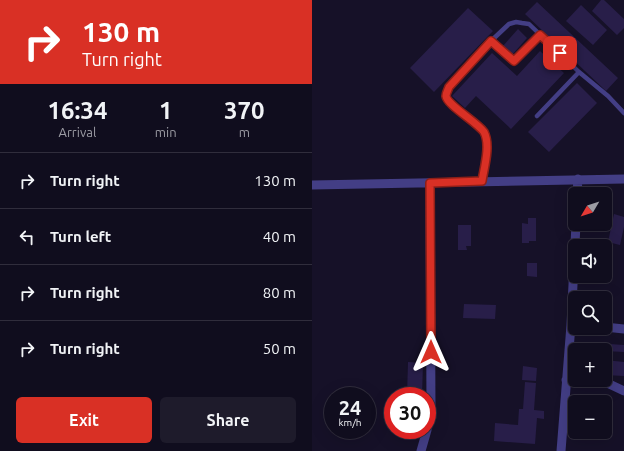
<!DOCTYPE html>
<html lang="en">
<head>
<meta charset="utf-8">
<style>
	body { margin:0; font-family:Ubuntu,sans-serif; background:#1e1b2b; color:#f1f3f6; height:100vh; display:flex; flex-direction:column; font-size:15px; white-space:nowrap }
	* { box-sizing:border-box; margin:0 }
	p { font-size:13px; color:#9c9ca4 }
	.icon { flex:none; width:22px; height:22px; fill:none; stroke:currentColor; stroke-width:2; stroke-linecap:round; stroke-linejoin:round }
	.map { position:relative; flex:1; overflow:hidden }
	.details { display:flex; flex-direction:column; background:#100d1e; width:312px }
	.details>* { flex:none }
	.hud { background:#d93025; color:#fff; overflow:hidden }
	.needle { width:26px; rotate:231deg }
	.controls { position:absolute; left:256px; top:187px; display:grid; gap:8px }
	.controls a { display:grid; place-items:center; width:44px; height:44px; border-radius:6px; background:#100d1e; box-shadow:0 4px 16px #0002,0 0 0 1px #302d3c; font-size:20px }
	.speed { position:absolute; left:12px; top:387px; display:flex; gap:8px; font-size:20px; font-weight:700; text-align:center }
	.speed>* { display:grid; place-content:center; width:52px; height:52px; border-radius:50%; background:#100d1e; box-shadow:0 4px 16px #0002,0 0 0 1px #302d3c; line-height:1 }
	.speed small { font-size:10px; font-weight:400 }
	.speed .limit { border:6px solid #d22; background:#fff; color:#111 }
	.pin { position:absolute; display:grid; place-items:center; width:34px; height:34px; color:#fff; margin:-17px; border-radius:8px; box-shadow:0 2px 6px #0006 }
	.me { position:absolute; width:44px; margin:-22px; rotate:0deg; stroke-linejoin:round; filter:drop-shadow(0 0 3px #0008) }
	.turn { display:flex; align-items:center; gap:14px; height:84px; padding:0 16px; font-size:18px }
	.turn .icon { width:52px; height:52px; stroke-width:2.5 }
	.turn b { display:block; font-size:28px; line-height:34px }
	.eta { display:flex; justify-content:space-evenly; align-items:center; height:68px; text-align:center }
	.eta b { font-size:24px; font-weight:600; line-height:28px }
	.button { display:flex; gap:8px; margin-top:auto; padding:8px 16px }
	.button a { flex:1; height:46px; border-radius:6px; background:#d93025; color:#fff; font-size:16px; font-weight:600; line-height:46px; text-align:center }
	.button a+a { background:#1e1b2b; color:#f1f3f6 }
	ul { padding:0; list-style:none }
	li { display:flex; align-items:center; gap:12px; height:56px; padding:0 16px; border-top:1px solid #302d3c }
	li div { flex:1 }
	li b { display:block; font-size:15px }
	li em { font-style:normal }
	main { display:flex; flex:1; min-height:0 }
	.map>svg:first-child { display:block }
	.building { fill:#281e49 }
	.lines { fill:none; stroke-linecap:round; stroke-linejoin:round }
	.lane { stroke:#433e85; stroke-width:4.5 }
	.street { stroke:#433e85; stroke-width:9 }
	.route-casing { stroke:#8d1f18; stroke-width:10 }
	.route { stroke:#d93025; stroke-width:7 }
</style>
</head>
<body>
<main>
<section class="details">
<div class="hud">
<div class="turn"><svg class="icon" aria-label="right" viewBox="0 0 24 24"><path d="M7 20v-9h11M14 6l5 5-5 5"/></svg><div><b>130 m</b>Turn right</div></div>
</div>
<div class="eta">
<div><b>16:34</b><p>Arrival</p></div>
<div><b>1</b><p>min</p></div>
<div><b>370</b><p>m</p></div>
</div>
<ul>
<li><svg class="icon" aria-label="right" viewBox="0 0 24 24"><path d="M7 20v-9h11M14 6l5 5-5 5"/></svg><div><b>Turn right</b></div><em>130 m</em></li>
<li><svg class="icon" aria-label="left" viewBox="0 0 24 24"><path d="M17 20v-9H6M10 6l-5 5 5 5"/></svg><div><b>Turn left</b></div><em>40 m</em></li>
<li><svg class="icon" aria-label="right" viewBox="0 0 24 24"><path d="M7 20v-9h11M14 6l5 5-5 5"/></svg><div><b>Turn right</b></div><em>80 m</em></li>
<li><svg class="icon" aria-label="right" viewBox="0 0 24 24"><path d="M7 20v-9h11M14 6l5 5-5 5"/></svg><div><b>Turn right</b></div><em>50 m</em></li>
</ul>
<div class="button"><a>Exit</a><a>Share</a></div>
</section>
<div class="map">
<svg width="312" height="451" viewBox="0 0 312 451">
	<rect width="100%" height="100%" fill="#161128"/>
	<!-- building -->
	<path class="building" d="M289 0H292L312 19V28L305 35 280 11Z
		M225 2 306 78 294 91 213 14Z
		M269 5 295 30 281 45 254 21Z
		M156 8 181 31 122 92 98 68Z
		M206 29 215 38 200 55 191 46Z
		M228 51 252 73 199 129 164 96 153 108 140 96 180 53 205 76Z
		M265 83 285 103 237 152 216 132Z
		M302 214 312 217V227L308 245 296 242Z
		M216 218H224V241H217V243H210V223L216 224Z
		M146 225H159V246H154L155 250H146Z
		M215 263H225V277L215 276Z
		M152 304 184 305 183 319 151 318Z
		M267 342 312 345V352L293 351V350L267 349Z
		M293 360 312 362V376L293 375Z
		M96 362 111 363 110 396H95Z
		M211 366 225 368 224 381 210 380Z
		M213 382 224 383 222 410 232 411V419L225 418 223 444 182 441 183 423 206 425 207 409H211Z
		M279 397 293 398V402H278Z"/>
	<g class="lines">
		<!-- lane -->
		<path class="lane" d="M179 41 202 61 228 35
			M225 116 267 72
			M170 181C172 168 179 145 172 132 165 122 135 105 134 96 134 93 136 90 137 87L179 41 197 24 204 22 210 23 217 24 267 72 296 96 312 113"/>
		<!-- street -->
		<path class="street" d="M0 185 312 179
			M265 194 266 179
			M263 325H259L264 224
			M293 327 312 329
			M254 380H280L293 382 312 391
			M115 429 119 410 118 183
			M109 451 115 430
			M249 451 259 325"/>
	</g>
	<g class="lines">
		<!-- route casing -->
		<g class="route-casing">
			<path id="route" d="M119 352 118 183 170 181C172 168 179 145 172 132 165 122 135 105 134 96 134 93 136 90 137 87L179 41 202 61 228 35 248 53"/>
		</g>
		<!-- route -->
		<use href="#route" class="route"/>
	</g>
</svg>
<div class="controls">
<a><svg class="needle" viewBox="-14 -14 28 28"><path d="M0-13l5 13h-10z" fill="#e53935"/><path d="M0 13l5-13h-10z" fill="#9c9ca4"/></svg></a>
<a><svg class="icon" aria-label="sound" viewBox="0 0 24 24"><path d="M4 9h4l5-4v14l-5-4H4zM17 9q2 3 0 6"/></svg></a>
<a><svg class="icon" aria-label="search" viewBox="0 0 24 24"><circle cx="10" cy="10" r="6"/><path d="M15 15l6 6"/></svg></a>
<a>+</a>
<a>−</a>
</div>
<div class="speed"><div>24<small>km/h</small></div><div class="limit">30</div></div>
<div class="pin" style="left:248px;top:53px;background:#d93025"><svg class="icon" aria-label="arrive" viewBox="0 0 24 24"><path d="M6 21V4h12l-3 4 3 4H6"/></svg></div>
<svg class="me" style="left:119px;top:352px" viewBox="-20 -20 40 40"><path d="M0-17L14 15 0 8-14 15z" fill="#d93025" stroke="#fff" stroke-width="4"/></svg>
</div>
</main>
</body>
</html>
